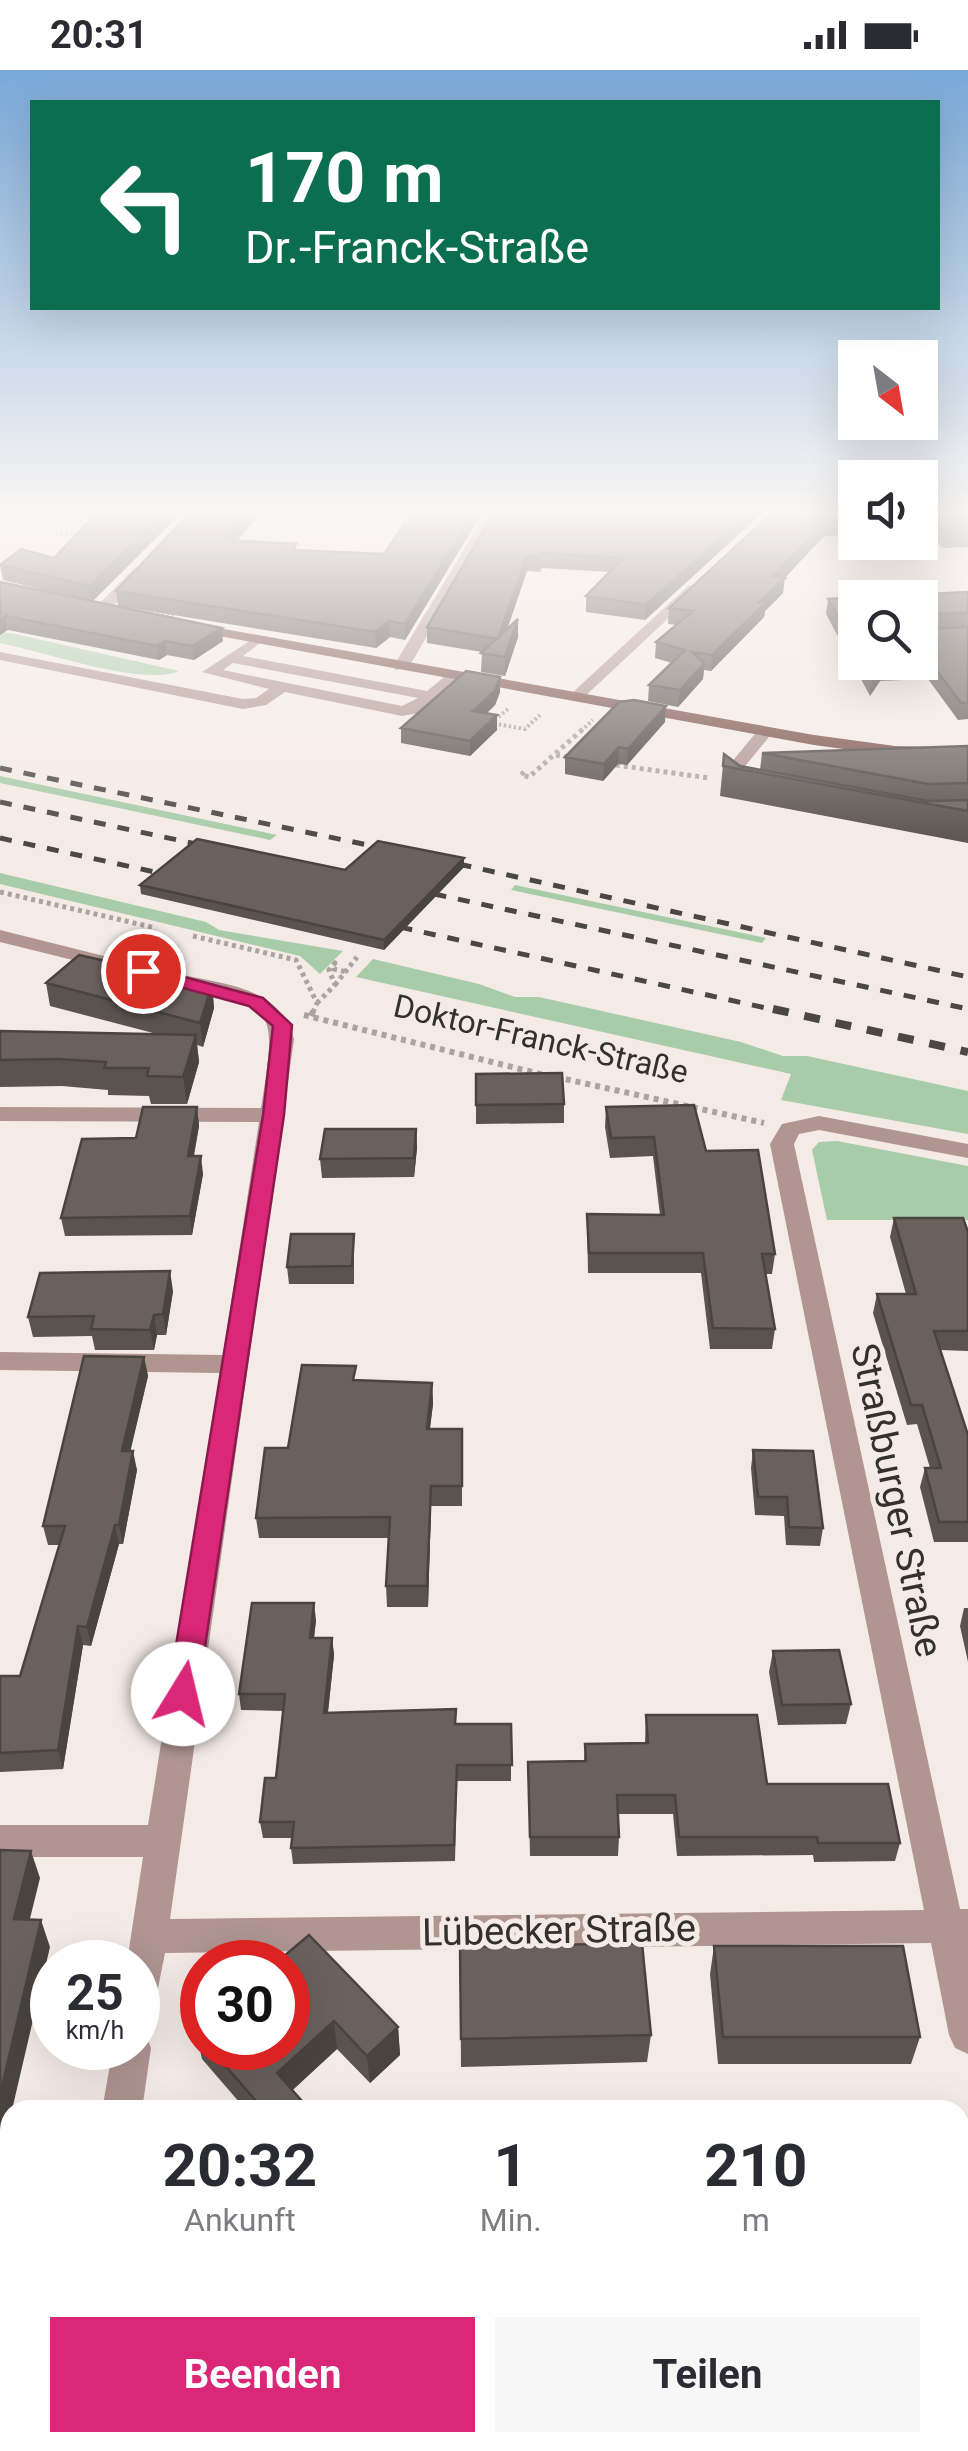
<!DOCTYPE html>
<html lang="de">
<head>
<meta charset="utf-8">
<style>
	body { margin:0; font-family:Roboto,sans-serif; background:#f7f7f7; color:#2b2b33; height:100vh; display:flex; flex-direction:column; font-size:38px; white-space:nowrap }
	* { box-sizing:border-box; margin:0 }
	p { font-size:32px; color:#7c7c81 }
	.icon { flex:none; width:55px; height:55px; fill:none; stroke:currentColor; stroke-width:2; stroke-linecap:round; stroke-linejoin:round }
	.map { position:relative; flex:1; overflow:hidden }
	.drawer { position:absolute; left:0px; top:2030px; width:970px; height:352px; display:flex; flex-direction:column; background:#fff; border-radius:30px 30px 0 0; box-shadow:0 10px 40px #0002 }
	.drawer>* { flex:none }
	.banner { position:absolute; left:30px; top:30px; width:910px; height:210px; border-radius:0px; box-shadow:0 10px 40px #0002; background:#0b6e4f; color:#fff; overflow:hidden }
	.needle { width:65px; rotate:149deg }
	.controls { position:absolute; left:838px; top:270px; display:grid; gap:20px }
	.controls a { display:grid; place-items:center; width:100px; height:100px; border-radius:0px; background:#fff; box-shadow:0 10px 40px #0002; font-size:50px }
	.speed { position:absolute; left:30px; top:1870px; display:flex; gap:20px; font-size:50px; font-weight:700; text-align:center }
	.speed>* { display:grid; place-content:center; width:130px; height:130px; border-radius:50%; background:#fff; box-shadow:0 10px 40px #0002; line-height:1 }
	.speed small { font-size:25px; font-weight:400 }
	.speed .limit { border:15px solid #d22; background:#fff; color:#111 }
	.pin { position:absolute; display:grid; place-items:center; width:85px; height:85px; color:#fff; margin:-42px; border:5px solid #fff; border-radius:50%; box-shadow:0 2px 10px #0007 }
	.me { position:absolute; width:110px; margin:-55px; rotate:9deg; stroke-linejoin:round; filter:drop-shadow(0 0 8px #0008) }
	.turn { display:flex; align-items:center; gap:35px; height:210px; padding:0 50px; font-size:45px }
	.turn .icon { width:130px; height:130px; stroke-width:2.5 }
	.turn b { display:block; font-size:70px; line-height:85px }
	.eta { display:flex; justify-content:space-evenly; align-items:center; height:170px; text-align:center }
	.eta b { font-size:60px; font-weight:700; line-height:70px }
	.primary-button { display:flex; gap:20px; margin-top:auto; padding:20px 50px }
	.primary-button a { flex:1; height:115px; border-radius:0px; background:#db2777; color:#fff; font-size:40px; font-weight:700; line-height:115px; text-align:center }
	.primary-button a+a { background:#f7f7f7; color:#2b2b33 }
	.status { display:flex; justify-content:space-between; align-items:center; height:70px; padding:0 50px; background:#fff; direction:ltr }
	.status svg { height:28px; fill:currentColor }
	.map>svg:first-child { display:block }
	.green { fill:#a7cca7 }
	.lines { fill:none; stroke-linecap:round; stroke-linejoin:round }
	.path-far2 { stroke:#aaa39f; stroke-width:4; stroke-dasharray:2.5 2.5; stroke-linecap:butt }
	.path-far1 { stroke:#aaa39f; stroke-width:5; stroke-dasharray:4 4; stroke-linecap:butt }
	.path { stroke:#aaa39f; stroke-width:6; stroke-dasharray:5 5; stroke-linecap:butt }
	.minor { fill:#b09591; fill-rule:evenodd }
	.major { fill:#794d46; fill-rule:evenodd }
	.rail-far1 { stroke:#4b4745; stroke-width:5; stroke-dasharray:12 12; stroke-linecap:butt }
	.rail { stroke:#4b4745; stroke-width:8; stroke-dasharray:16 16; stroke-linecap:butt }
	.wall { fill:#5b5350; fill-rule:evenodd }
	.shaded-wall { fill:#4a4441 }
	.building { fill:#6a615d; stroke:#4a4441; stroke-width:2.5 }
	.route { fill:#db2777; stroke:#8e194d; stroke-width:2.5 }
	.labels { text-anchor:middle; dominant-baseline:central; stroke-width:10; stroke-linejoin:round; paint-order:stroke }
	.street-label { font-size:32px; fill:#33302e; stroke:#f5ebe6 }
	.near-street-label { font-size:38px; fill:#33302e; stroke:#f5ebe6 }
</style>
</head>
<body>
<div class="status"><b>20:31</b><svg viewBox="0 0 49 12"><path d="M0 12V9h3v3zM5 12V6h3v6zM10 12V3h3v9zM15 12V0h3v12zM26 1h20v11H26zM47 4h2v5h-2z"/></svg></div>
<div class="map">
<svg width="968" height="2381" viewBox="0 0 968 2381">
	<rect width="100%" height="100%" fill="#f5ebe6"/>
	<!-- green -->
	<path class="green" d="M0 562 15 564 179 601C144 617 42 581 0 573Z
		M0 706 277 765 270 770 0 713Z
		M0 803 206 852 219 860 343 881 320 904 300 886 0 814Z
		M515 815 766 868 762 873 511 820Z
		M373 889 479 914 515 927H539L741 972 783 986H807L968 1021V1064L781 1030 791 1004 356 907Z
		M837 1071 968 1096V1150H827L812 1080 819 1072Z"/>
	<g class="lines">
		<!-- path-far2 -->
		<path class="path-far2" d="M55 463 84 465
			M137 539 174 546
			M508 639 491 653 525 659 540 645
			M581 661 593 650"/>
		<!-- path-far1 -->
		<path class="path-far1" d="M556 685 571 688
			M608 694 709 708
			M524 702 521 705 529 707 583 659
			M0 822 156 858
			M193 866 296 890 317 933 313 942
			M335 915 357 887
			M317 933 335 915 329 900 335 893 334 899 347 902"/>
		<!-- path -->
		<path class="path" d="M304 945 544 1005
			M311 946 314 939
			M556 1007 764 1053"/>
		<!-- minor -->
		<path class="minor" d="M486 443H498L409 597 396 600 393 597Z
			M134 498 146 501 113 536 89 543V537L103 530Z
			M689 515 701 518 582 629H572V623Z
			M257 566 264 570 243 586 427 621 449 603 462 606 419 643 402 646 285 622 266 635 243 639 0 590V582L243 629 256 628 269 619 202 602ZM233 593 418 628 402 636 223 600Z
			M759 659 773 662 741 701 742 710 755 719 740 723 726 712 725 700Z
			M0 860 116 889 119 893 109 899 0 872Z
			M169 871 179 877 176 881 150 905H136V897Z
			M182 905C226 914 281 918 294 969L170 1849 924 1840 770 1074 782 1054 819 1046 968 1074V1088L819 1060 799 1064 794 1074 960 1839H968V1984L955 1978 949 1965 931 1873 165 1883 151 1953 138 1958V1892H127L143 1787H0V1755H148L220 1303 0 1300V1282L223 1285 259 1052 0 1051V1037L261 1038C278 932 276 940 175 915L172 911Z
			M138 1961 146 1965 151 1978 142 2040H102L113 1978H138Z
			M45 2372H90V2381H44Z"/>
		<!-- major -->
		<path class="major" d="M191 553 814 665 895 676 968 678V688L895 686 814 675 186 560 184 557Z"/>
		<!-- rail-far1 -->
		<path class="rail-far1" d="M0 698 401 782
			M0 732 220 779
			M0 768 182 808
			M436 789 968 907
			M411 819 968 939
			M377 852 784 942"/>
		<!-- rail -->
		<path class="rail" d="M773 939 968 982"/>
	</g>
	<!-- wall -->
	<path class="wall" d="M97 443H181L92 531 223 571 194 590 167 585 159 590 8 560 0 512 80 529 3 510 0 495 54 488Z
		M260 443 237 471 296 474V480L384 484 412 443H482L405 570 390 567 376 578 118 536 116 521Z
		M494 443H762L645 550 586 542V526L610 502 542 498 540 502 527 501 507 560 518 567 505 606 481 602 482 582 427 573V557Z
		M772 443 850 451 848 465 824 466 784 508 783 523 765 541 764 547 711 601 704 600 703 609 678 637 648 631 649 615 672 593 655 588 656 572 677 555 668 554 669 538Z
		M920 443H968V477L943 478 920 453Z
		M968 522V649L958 650 928 609 880 611 870 626 826 544 828 529ZM855 528 920 592H855Z
		M500 607V622L495 635 487 643 497 660 470 686 401 673V658Z
		M665 652 627 695 618 694 603 711 565 704V687Z
		M968 676V773L720 726 724 684 740 696 760 700 762 683Z
		M464 797 384 880 141 824 140 815 345 800Z
		M46 913 212 915 214 938 203 977 197 975 199 992 187 1034H151L149 1026 108 1025V1020L62 1016 0 1017V961L157 964 50 936Z
		M476 1004 564 1034V1053L476 1054Z
		M197 1037 199 1056 194 1086 203 1104 192 1165 65 1166 61 1148 136 1068Z
		M606 1037 706 1081 775 1184 772 1204H766L775 1259 772 1279H710L701 1203H588L587 1144 660 1145 653 1086 610 1088 605 1057Z
		M416 1059 417 1078 414 1107 322 1108 320 1089Z
		M894 1148 968 1162V1281L940 1280 968 1365V1472H934L920 1417 925 1398H930L917 1354 907 1355 873 1243 877 1224H906L890 1167Z
		M354 1164V1214H289L287 1197Z
		M173 1221 166 1265H157L154 1280H95L92 1266 33 1267 28 1247Z
		M144 1287 148 1306 130 1381 137 1400 123 1474H119L91 1576 83 1575 63 1699 0 1702V1606H20L59 1475H48L43 1456Z
		M356 1310 432 1313 433 1334 430 1359H462V1436H431L428 1537H387L386 1516 389 1468H259L256 1448 288 1378Z
		M753 1380 823 1458 820 1476 786 1475 784 1446 755 1445 751 1398Z
		M964 1538H968V1592L960 1556Z
		M316 1550 314 1568H332L334 1585 328 1643 456 1654H511V1711H457L455 1791 293 1794 291 1778 292 1768H263L260 1752 276 1708 284 1641 241 1640 239 1624Z
		M773 1581 851 1634 846 1654 778 1655 769 1602Z
		M646 1645 767 1714 900 1773 895 1791 814 1792 813 1785 677 1786 673 1744H618L619 1767 618 1786H530L528 1692 584 1691 585 1674 645 1673Z
		M714 1876 920 1967 911 1994H718L710 1904Z
		M460 1877 651 1965 647 1992 461 1997Z
		M288 1892 398 1957 400 1985 370 2013 337 1979 292 2020 310 2040H246L202 1989 196 1962 202 1956V1978H288Z
		M960 2235 968 2275V2302L964 2311H960Z"/>
	<!-- shaded-wall -->
	<path class="shaded-wall" d="M165 443H181L92 532 89 516Z
		M247 443H260L225 485 224 470Z
		M473 443H482L405 570V554Z
		M748 443H762L645 550 646 535Z
		M826 452 824 466 779 514 785 508 783 523 765 541 764 547 711 601 712 585 759 532 773 506Z
		M527 486V501L498 585V569Z
		M929 544 927 559 920 565V552Z
		M6 546 8 560 0 565V550Z
		M518 549V567L505 606V587Z
		M389 551 390 567 376 578 375 562Z
		M222 558 223 571 194 590 192 576Z
		M165 571 167 585 159 590 157 576Z
		M704 593 703 609 678 637 680 620Z
		M882 594 880 611 870 626 872 609Z
		M500 607V622L495 635 473 656V641Z
		M666 636 665 652 627 695 628 679Z
		M497 645V660L470 686V671Z
		M619 677 618 694 603 711 604 694Z
		M464 788V797L384 880V870Z
		M212 915 214 938 203 977 200 953Z
		M196 965 199 992 187 1034 183 1007Z
		M197 1037 199 1056 190 1104 188 1086Z
		M416 1059 417 1078 414 1107V1088Z
		M201 1086 203 1104 192 1165 190 1146Z
		M170 1201 173 1221 166 1265 163 1244Z
		M154 1245 157 1265 154 1280 150 1260Z
		M144 1287 148 1306 126 1400 122 1381Z
		M432 1313 433 1334 427 1379V1359Z
		M133 1381 137 1400 123 1474 119 1455Z
		M431 1416V1436L428 1537 427 1516Z
		M115 1455 119 1474 91 1576 87 1557Z
		M314 1533 316 1550 312 1584 310 1568Z
		M78 1556 83 1575 63 1699 58 1680Z
		M332 1568 334 1585 326 1659 324 1643Z
		M31 1781 40 1808 23 1877 14 1849Z
		M41 1850 50 1877 12 2040H10V2050L0 2094V2025Z
		M334 1951 337 1979 282 2030 277 2003Z
		M398 1957 400 1985 370 2013 367 1986Z"/>
	<!-- building -->
	<path class="building" d="M97 443H165L89 516 0 495 21 479 54 488Z
		M190 443H247L224 470 296 474 292 480 384 484 412 443H473L405 554 389 551 375 562 116 521Z
		M494 443H748L646 535 586 526 623 488 542 483 541 487 527 486 498 569 427 557Z
		M772 443H844L850 451 826 452 773 506 785 508 759 532H766L712 585 692 582 704 593 680 620 649 615 685 580 656 572 693 541 669 538Z
		M926 443H968V462L946 463Z
		M0 512 222 558 192 576 165 571 157 576 6 546 0 550Z
		M968 522V543L929 544 920 552V528H855V578L828 529Z
		M518 549 505 587 481 583Z
		M920 553 930 559 968 557V633H961L931 593 882 594 872 609 863 592H920Z
		M466 601 500 607 495 621 473 641 497 645 470 671 401 658Z
		M634 630 666 636 628 679 619 677 604 694 565 687 619 632Z
		M968 676V713L928 714 762 683Z
		M724 684 740 696 928 731 968 730V741L723 696Z
		M197 769 345 800 378 771 464 788 384 870 140 815Z
		M79 885 212 915 200 953 46 913Z
		M0 961 196 965 183 1007 147 1006 149 998H104L106 992 57 989 0 990Z
		M562 1003 564 1034 476 1035V1004Z
		M694 1035 706 1081 758 1080 775 1184H762L775 1259 713 1258 703 1183H589L587 1144 664 1145 654 1067 611 1068 606 1037Z
		M143 1037H197L188 1086H201L190 1146 61 1148 82 1069 136 1068Z
		M325 1059H416L414 1088 320 1089Z
		M894 1148H963L968 1162V1261H934L968 1365V1452H939L925 1398H941L922 1335H911L877 1224H916Z
		M291 1164H354L352 1196 287 1197Z
		M170 1201 163 1244 154 1245 150 1260 91 1259 94 1246 28 1247 40 1203Z
		M84 1286 144 1287 122 1381H133L119 1455H115L87 1557 78 1556 58 1680 0 1683V1606H20L65 1456H43Z
		M302 1295 356 1296 353 1310 432 1313 427 1359H462V1416H431L427 1516H386L390 1447 256 1448 265 1378H288Z
		M753 1380 813 1381 823 1458 789 1457 787 1427H758Z
		M252 1533H314L310 1568H332L324 1643 456 1639 455 1654H511L512 1695H457L454 1775 291 1778 294 1752H260L265 1708H276L285 1624H239Z
		M839 1580 851 1634 782 1635 773 1581Z
		M646 1645H757L767 1714H888L900 1773H818L817 1767H679L675 1725H617L619 1767H530L528 1692 586 1691 585 1674 648 1673Z
		M0 1780 31 1781 14 1849 41 1850 0 2025Z
		M309 1865 398 1957 367 1986 334 1951 277 2003 310 2040H264L210 1978H288V1892H277Z
		M642 1873 651 1965 461 1969 460 1877Z
		M714 1876H903L920 1967H723Z
		M202 1956V1969L196 1962Z
		M960 2235 968 2275V2295H960Z"/>
	<!-- sky -->
	<linearGradient id="sky" x2="0" y2="1"><stop stop-color="#79a8d7"/><stop offset="0.57" stop-color="#faf6f4"/><stop offset="1" stop-color="#faf6f4" stop-opacity="0"/></linearGradient>
	<rect width="968" height="776" fill="url(#sky)"/>
	<!-- route -->
	<path class="route" d="M143 896 263 928 292 955 284 1045 198 1624 193 1633 183 1636 173 1633 168 1624 263 1045 273 956 249 936 136 905V897Z"/>
	<g class="labels">
		<!-- street labels -->
		<g class="street-label">
			<text transform="translate(541 969) rotate(13)">Doktor-Franck-Straße</text>
		</g>
		<!-- near-street labels -->
		<g class="near-street-label">
			<text transform="translate(897 1430) rotate(78)">Straßburger Straße</text>
			<text transform="translate(559 1860) rotate(-1)">Lübecker Straße</text>
		</g>
	</g>
</svg>
<div class="controls">
<a><svg class="needle" viewBox="-14 -14 28 28"><path d="M0-13l5 13h-10z" fill="#e53935"/><path d="M0 13l5-13h-10z" fill="#7c7c81"/></svg></a>
<a><svg class="icon" aria-label="sound" viewBox="0 0 24 24"><path d="M4 9h4l5-4v14l-5-4H4zM17 9q2 3 0 6"/></svg></a>
<a><svg class="icon" aria-label="search" viewBox="0 0 24 24"><circle cx="10" cy="10" r="6"/><path d="M15 15l6 6"/></svg></a>
</div>
<div class="speed"><div>25<small>km/h</small></div><div class="limit">30</div></div>
<div class="pin" style="left:143px;top:901px;background:#d93025"><svg class="icon" aria-label="arrive" viewBox="0 0 24 24"><path d="M6 21V4h12l-3 4 3 4H6"/></svg></div>
<svg class="me" style="left:183px;top:1624px" viewBox="-20 -20 40 40"><circle r="19" fill="#fff"/><path d="M0-13L10 11 0 6-10 11z" fill="#db2777"/></svg>
<div class="banner">
<div class="turn"><svg class="icon" aria-label="left" viewBox="0 0 24 24"><path d="M17 20v-9H6M10 6l-5 5 5 5"/></svg><div><b>170 m</b>Dr.-Franck-Straße</div></div>
</div>
<section class="drawer">
<div class="eta">
<div><b>20:32</b><p>Ankunft</p></div>
<div><b>1</b><p>Min.</p></div>
<div><b>210</b><p>m</p></div>
</div>
<div class="primary-button"><a>Beenden</a><a>Teilen</a></div>
</section>
</div>
</body>
</html>
